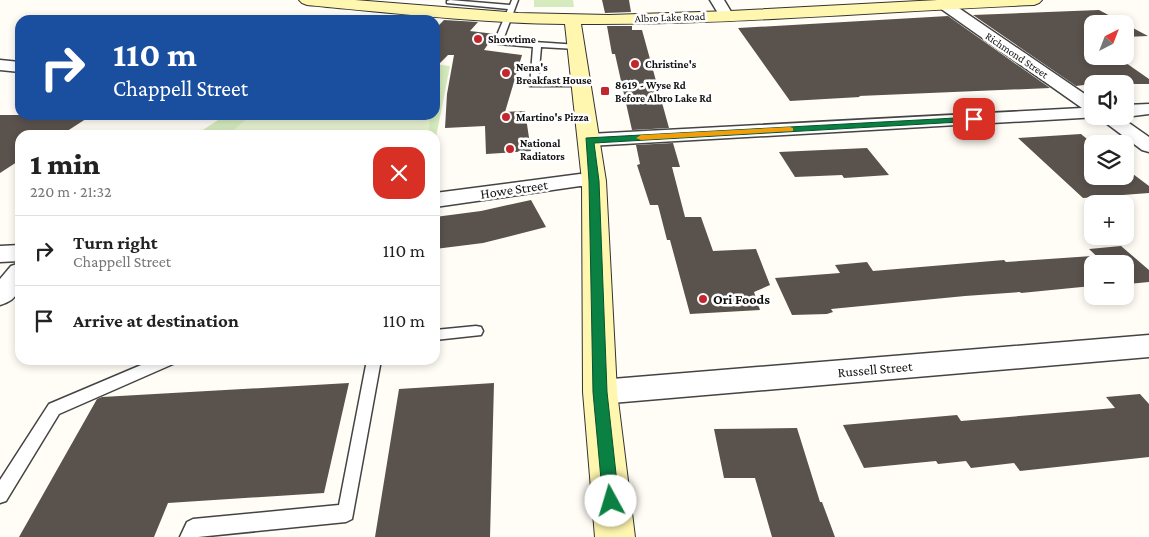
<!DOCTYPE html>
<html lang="en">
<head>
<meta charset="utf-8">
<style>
	body { margin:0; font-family:"Crimson Pro",serif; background:#f6f6f6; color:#222; height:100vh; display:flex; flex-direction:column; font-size:19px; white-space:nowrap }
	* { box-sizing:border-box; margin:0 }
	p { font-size:16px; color:#767676 }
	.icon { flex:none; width:28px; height:28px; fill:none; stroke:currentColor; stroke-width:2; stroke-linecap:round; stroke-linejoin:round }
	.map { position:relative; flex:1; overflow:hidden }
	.details { position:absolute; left:15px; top:130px; width:425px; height:235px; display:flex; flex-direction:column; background:#fff; border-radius:15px; box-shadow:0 2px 8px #0003 }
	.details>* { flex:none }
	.guide { position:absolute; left:15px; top:15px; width:425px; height:105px; border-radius:15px; box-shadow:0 2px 8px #0003; background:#1a4fa0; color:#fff; overflow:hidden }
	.needle { width:32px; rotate:42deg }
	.tools { position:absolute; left:1084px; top:15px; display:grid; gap:10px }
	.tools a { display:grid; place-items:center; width:50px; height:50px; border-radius:10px; background:#fff; box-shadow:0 2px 8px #0003; font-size:25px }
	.pin { position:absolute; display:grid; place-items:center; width:42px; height:42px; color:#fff; margin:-21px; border-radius:10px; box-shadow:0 2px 8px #0006 }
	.me { position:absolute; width:55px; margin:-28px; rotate:354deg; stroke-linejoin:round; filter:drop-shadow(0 0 4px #0008) }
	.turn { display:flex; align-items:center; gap:18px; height:105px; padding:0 15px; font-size:22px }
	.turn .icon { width:65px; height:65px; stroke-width:2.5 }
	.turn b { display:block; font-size:35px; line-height:42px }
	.round { display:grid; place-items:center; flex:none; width:52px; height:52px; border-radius:15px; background:#f6f6f6 }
	.overview { display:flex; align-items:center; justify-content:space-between; height:85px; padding:0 15px }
	h1 { font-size:30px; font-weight:800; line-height:38px }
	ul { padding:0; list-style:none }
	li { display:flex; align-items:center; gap:15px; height:70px; padding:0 15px; border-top:1px solid #e0e0e0 }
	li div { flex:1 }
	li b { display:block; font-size:19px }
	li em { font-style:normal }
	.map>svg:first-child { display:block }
	.green { fill:#d5ebbd }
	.pitch { fill:#e6f2cf }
	.building { fill:#5a524d }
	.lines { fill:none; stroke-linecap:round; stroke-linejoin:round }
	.service-casing { stroke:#444; stroke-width:3 }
	.minor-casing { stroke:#444; stroke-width:3 }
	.secondary-casing { stroke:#333; stroke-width:2 }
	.service { fill:#fff; fill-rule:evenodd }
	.minor { fill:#fff; fill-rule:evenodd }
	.secondary { fill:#fff6b0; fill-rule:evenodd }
	.route { fill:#0b8043; stroke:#07532c }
	.slow { fill:#f59e0b }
	.poi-dot { fill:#c4262e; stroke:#fff; stroke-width:2 }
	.labels { text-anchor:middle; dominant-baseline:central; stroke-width:5; stroke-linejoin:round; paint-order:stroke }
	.far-street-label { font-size:11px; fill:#111; stroke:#fff }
	.far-poi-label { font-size:11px; font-weight:bold; fill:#111; stroke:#fff; text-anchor:start }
	.street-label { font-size:14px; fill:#111; stroke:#fff }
	.poi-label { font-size:14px; font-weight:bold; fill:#111; stroke:#fff; text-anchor:start }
</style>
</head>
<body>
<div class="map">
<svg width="1149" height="537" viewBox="0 0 1149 537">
	<rect width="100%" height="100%" fill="#fffdf5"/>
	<!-- green -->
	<path class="green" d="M534 0H573L574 7H534Z
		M435 64 450 66 435 142V135H195L226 115H435Z"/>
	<!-- pitch -->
	<path class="pitch" d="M251 115H427L430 122 428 135H228Z"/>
	<!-- building -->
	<path class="building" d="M602 0H629L631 12 605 13Z
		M1099 10 1148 36 1125 37V24H1092V56H1116L1149 79V84H1092L1076 86 973 15Z
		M948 16 1050 88 859 96 860 97 790 101 738 28Z
		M444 20 478 22 470 31 495 34 484 50 522 55 505 112 525 111 531 151 486 154 485 126 445 128 447 94 454 55H448L435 68V26H438Z
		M607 26H632V30H642L669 128 632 130 615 54H612Z
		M0 115H92L61 135H20V160L0 173Z
		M1081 134 1093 144 1092 176H1125V168L1149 186V193L1083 198 1018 138Z
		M673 143 680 167H672L685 217H701L713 251 756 249 770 285 754 292 760 310 690 314 670 240H667L658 205H650L637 165 640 164 636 145Z
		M867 148 889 175 844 178 842 175 795 177 779 152Z
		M531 200 546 227 483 243 435 249V217L481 211Z
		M1121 246 1149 270V282L1128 284 1125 282V264H1105L1089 249Z
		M1092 256V286L1021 293 1020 292 965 296 831 309 833 312 827 314 792 315 775 278 840 273 835 265 867 262 873 271 1004 260 1006 262Z
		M349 383 324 493 168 503 154 537H19L97 399 102 397Z
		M494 383 490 537H375L399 389Z
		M1140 394 1149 404V457L1020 471 1014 463 971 468 966 461 938 464 936 461 864 468 843 425 957 415 961 421 1115 408 1106 397Z
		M797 428 820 502H822L835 537H772L755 478H724L714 429Z"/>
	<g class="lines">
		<!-- service casing -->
		<g class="service-casing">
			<path id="service" d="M450 0 510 5 512 0H518L503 40 579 45 580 47 576 49 541 47 538 81 582 80 586 83 582 86H530L533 47 498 44 494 42 508 9 447 3V1Z
				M476 326 481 327 483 331 481 335 435 340V330Z
				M153 360H175L173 364 59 414 6 501 0 503V480L49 404Z
				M367 360H381L352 519 346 522 198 537H180L187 522 193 519 339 505Z"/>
		</g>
		<!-- minor casing -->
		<g class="minor-casing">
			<path id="minor" d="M710 0H724L733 15 731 18H721Z
				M937 0H947L1092 99V116H1119L1149 137V152L1142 150 1098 117 589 146 582 144 579 140 582 136 589 134 1082 108 937 6 935 3Z
				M0 60 20 62V72L0 70Z
				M1149 104V114L1125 117 1124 116 1125 105Z
				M580 174 602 176 605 181 602 186 594 187 580 186 435 207V193Z
				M20 245V261L0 262V246Z
				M20 263C20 283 23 299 0 305V279L11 266Z
				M1149 335V357L600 404 589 401 585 392 589 383 600 380Z"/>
		</g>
		<!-- secondary casing -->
		<g class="secondary-casing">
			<path id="secondary" d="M299 0H355L518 13 609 15 730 11 938 0H1042L1039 3 1034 5C883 11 732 25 581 24L606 181 617 392 635 537H595L583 392 582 181 565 24C478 23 393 13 307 5L302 3Z"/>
		</g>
		<!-- service -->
		<use href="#service" class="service"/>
		<!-- minor -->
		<use href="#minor" class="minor"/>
		<!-- secondary -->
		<use href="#secondary" class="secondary"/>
	</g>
	<!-- route -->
	<path class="route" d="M974 117 978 119 977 121 594 143 599 181 607 392 619 501 617 506 611 508 606 506 603 501 593 392 589 181 586 138Z"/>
	<!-- slow -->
	<path class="slow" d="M790 127 793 128V131L641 140 636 138 641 135Z"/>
	<!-- markers -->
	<g class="poi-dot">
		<circle cx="478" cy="39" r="5"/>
		<circle cx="635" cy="64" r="5"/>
		<circle cx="506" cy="73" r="5"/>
		<rect x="600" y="86" width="10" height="10" rx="2.5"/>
		<circle cx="506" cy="117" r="5"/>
		<circle cx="510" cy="149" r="5"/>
		<circle cx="703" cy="299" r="5"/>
	</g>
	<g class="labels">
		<!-- far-street labels -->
		<g class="far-street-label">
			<text transform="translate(670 17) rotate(-2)">Albro Lake Road</text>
			<text transform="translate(1017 55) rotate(34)">Richmond Street</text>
		</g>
		<!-- far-poi labels -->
		<g class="far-poi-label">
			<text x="488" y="39">Showtime</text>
			<text x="645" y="64">Christine's</text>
			<text x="516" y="67">Nena's<tspan x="516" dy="13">Breakfast House</tspan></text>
			<text x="615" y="85">8619 - Wyse Rd<tspan x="615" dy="13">Before Albro Lake Rd</tspan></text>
			<text x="516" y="117">Martino's Pizza</text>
			<text x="520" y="143">National<tspan x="520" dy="13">Radiators</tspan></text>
		</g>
		<!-- street labels -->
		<g class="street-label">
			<text transform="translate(514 189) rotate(-8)">Howe Street</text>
			<text transform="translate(875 369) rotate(-5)">Russell Street</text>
		</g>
		<!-- poi labels -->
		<g class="poi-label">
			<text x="713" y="299">Ori Foods</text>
		</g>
	</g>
</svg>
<div class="tools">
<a><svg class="needle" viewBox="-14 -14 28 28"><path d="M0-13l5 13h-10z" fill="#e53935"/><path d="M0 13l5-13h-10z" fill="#767676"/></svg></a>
<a><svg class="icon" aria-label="sound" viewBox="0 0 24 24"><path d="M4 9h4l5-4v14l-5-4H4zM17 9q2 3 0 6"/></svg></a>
<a><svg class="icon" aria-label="layers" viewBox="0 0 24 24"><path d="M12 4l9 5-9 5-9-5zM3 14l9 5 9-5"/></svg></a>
<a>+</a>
<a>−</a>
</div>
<div class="pin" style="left:974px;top:119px;background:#d93025"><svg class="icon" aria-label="arrive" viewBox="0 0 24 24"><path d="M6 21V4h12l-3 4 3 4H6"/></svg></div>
<svg class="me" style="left:611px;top:501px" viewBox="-20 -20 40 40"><circle r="19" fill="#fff"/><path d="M0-13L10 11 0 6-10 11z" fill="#0b8043"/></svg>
<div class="guide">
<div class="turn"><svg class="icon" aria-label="right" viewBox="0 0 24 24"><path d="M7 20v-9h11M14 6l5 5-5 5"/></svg><div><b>110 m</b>Chappell Street</div></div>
</div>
<section class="details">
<div class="overview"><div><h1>1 min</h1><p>220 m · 21:32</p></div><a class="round" style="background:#d93025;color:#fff"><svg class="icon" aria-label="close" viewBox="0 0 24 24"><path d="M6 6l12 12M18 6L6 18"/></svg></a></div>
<ul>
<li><svg class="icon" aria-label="right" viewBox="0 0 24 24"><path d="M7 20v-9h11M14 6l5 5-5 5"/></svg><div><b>Turn right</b><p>Chappell Street</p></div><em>110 m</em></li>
<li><svg class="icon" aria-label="arrive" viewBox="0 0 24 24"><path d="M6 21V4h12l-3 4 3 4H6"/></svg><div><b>Arrive at destination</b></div><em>110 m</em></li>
</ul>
</section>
</div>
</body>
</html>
